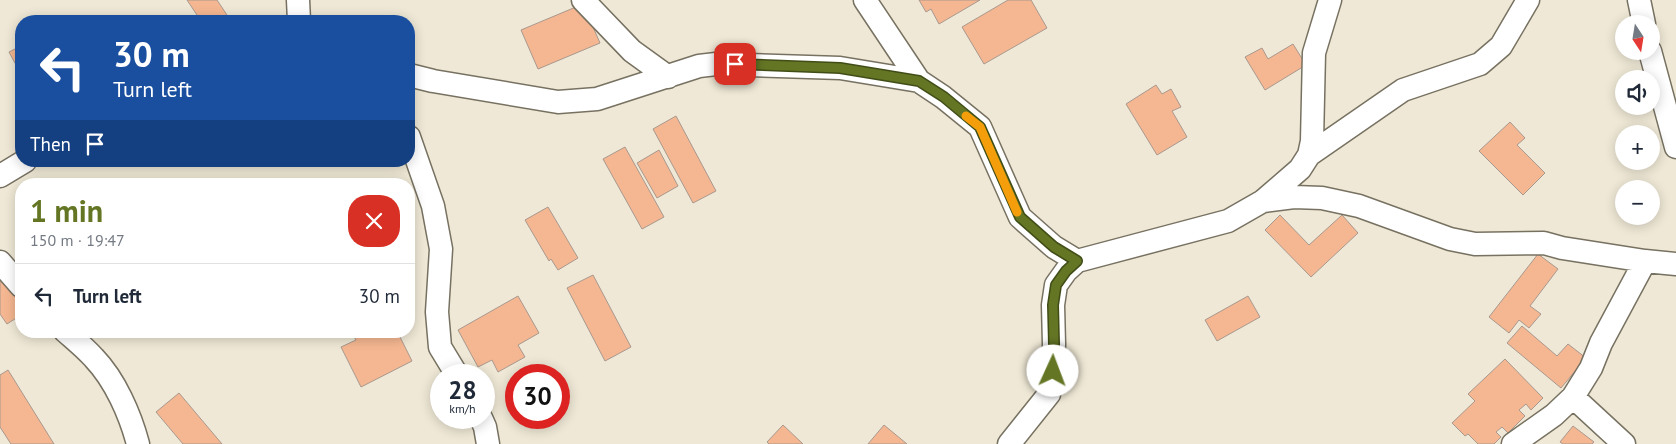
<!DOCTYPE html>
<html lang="en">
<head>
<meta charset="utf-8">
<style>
	body { margin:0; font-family:"PT Sans",sans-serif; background:#f6f6f7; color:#1f2937; height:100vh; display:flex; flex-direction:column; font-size:19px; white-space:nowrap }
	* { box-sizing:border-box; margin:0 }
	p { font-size:16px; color:#747a83 }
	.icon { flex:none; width:28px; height:28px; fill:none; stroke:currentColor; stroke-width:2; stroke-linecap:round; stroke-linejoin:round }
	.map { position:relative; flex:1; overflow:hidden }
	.panel { position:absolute; left:15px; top:178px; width:400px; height:160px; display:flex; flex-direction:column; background:#fff; border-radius:20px; box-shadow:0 2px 12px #0003 }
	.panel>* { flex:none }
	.guide { position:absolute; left:15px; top:15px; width:400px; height:152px; border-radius:20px; box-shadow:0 2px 12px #0003; background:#1a4fa0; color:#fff; overflow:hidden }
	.needle { width:32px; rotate:168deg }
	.fabs { position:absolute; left:1615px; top:15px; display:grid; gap:10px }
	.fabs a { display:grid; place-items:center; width:45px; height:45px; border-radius:50%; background:#fff; box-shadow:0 2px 12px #0003; font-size:25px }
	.speed { position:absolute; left:430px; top:364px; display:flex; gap:10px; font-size:25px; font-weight:700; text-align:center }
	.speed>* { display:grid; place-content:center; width:65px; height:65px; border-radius:50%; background:#fff; box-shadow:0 2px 12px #0003; line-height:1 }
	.speed small { font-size:12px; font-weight:400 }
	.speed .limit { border:8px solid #d22; background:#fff; color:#111 }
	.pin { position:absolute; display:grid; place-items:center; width:42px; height:42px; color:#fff; margin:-21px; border-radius:10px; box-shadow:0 2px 8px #0006 }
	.me { position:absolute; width:55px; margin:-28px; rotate:2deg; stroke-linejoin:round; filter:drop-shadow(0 0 4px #0008) }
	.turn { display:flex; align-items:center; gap:18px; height:105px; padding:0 15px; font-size:22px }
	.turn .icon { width:65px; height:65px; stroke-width:2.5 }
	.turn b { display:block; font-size:35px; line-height:42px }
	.then { display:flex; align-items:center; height:48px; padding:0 15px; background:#0003; gap:10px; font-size:19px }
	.round { display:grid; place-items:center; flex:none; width:52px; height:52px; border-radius:20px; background:#f6f6f7 }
	.overview { display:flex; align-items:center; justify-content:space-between; height:85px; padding:0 15px }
	h1 { font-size:30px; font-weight:700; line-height:38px; color:#647624 }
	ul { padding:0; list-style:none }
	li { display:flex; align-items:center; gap:15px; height:65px; padding:0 15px; border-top:1px solid #e0e1e3 }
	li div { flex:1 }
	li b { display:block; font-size:19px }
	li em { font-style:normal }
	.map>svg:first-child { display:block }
	.building { fill:#f5b791; stroke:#a9988e }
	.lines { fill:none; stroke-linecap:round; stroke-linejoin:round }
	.minor-casing { stroke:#777161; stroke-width:25 }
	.minor { stroke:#fff; stroke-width:22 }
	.route-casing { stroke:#414d17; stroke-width:12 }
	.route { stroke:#647624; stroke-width:9 }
	.slow { stroke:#f59e0b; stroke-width:9 }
</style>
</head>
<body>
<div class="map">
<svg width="1676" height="444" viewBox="0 0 1676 444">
	<rect width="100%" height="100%" fill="#efe8d6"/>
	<!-- building -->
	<path class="building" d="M187 0H217L231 21H201Z
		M919 0H980L939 24 931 9 926 12Z
		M1008 0H1031L1047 28 984 64 962 27Z
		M583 4 600 43 538 69 521 30Z
		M1293 44 1306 65 1265 90 1245 57 1262 48 1268 59Z
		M21 46V74L9 52Z
		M1156 85 1162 94 1171 89 1181 107 1172 111 1187 137 1157 155 1126 104Z
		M676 116 716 191 693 203 653 129Z
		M1510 122 1525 138 1517 145 1545 173 1523 195 1479 151Z
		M625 147 664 217 642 229 603 159Z
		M659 150 678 186 657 198 637 163Z
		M548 207 578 258 558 270 551 259 549 261 525 220Z
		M1280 215 1309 245 1342 215 1358 233 1311 277 1265 230Z
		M1538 254 1558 269 1530 306 1541 314 1529 328 1519 320 1509 333 1489 317Z
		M0 269 21 299V315L7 324 0 314Z
		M593 275 631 347 605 361 567 288Z
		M518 296 539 333 518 345 525 357 498 372 492 360 478 367 458 330Z
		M1248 296 1260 317 1217 341 1205 320Z
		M1522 326 1557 356 1568 344 1586 358 1561 388 1507 343Z
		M397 331 412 361 361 387 341 347 356 340 351 332Z
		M1505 359 1543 398 1531 410 1526 404 1519 410 1525 416 1508 433 1502 427 1496 432 1501 437 1494 444H1478L1468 434 1465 436 1452 423 1475 401 1468 394Z
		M8 370 54 444H11L0 427V375Z
		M179 393 222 444H183L156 412Z
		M783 425 803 444H769L767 442Z
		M884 425 907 444H868Z
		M1573 426 1594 442 1592 444H1563L1560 442Z"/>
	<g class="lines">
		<!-- minor casing -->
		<g class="minor-casing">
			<path id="minor" d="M298 0 299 21
				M583 0 632 51 668 77
				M865 0 919 81
				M1639 0 1644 24
				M1650 51 1676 147
				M409 75 433 81 558 102 597 99 699 66 716 64 840 68 919 81 943 97 980 127 1020 217 1054 247 1077 261
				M409 137 433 206 441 249 437 312 440 347 457 375
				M1309 155 1403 90 1480 64 1501 46 1528 0
				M0 176 25 161
				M1263 201 1294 197 1322 198 1359 206 1450 239 1475 244 1544 243 1562 248 1645 261 1676 264
				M0 262 21 286
				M65 331C75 340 85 348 94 358 115 380 130 414 138 444
				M1573 397 1624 444
				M481 418 485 427 488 444
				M1009 444 1049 394 1053 371 1054 344 1053 305 1056 285 1066 271 1077 261 1228 221 1263 201 1300 169 1309 155 1312 141 1314 53 1330 0
				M1513 444 1554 415 1573 397 1591 368 1601 343 1645 261"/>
		</g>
		<!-- minor -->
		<use href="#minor" class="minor"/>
	</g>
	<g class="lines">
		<!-- route casing -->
		<g class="route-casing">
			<path id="route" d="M735 64 840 68 919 81 944 97 980 127 1020 217 1054 247 1077 261 1066 271 1056 285 1053 305 1054 344 1053 371"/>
		</g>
		<!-- route -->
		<use href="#route" class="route"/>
		<!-- slow -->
		<path class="slow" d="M966 116 980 127 1017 212"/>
	</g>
</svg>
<div class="fabs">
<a><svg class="needle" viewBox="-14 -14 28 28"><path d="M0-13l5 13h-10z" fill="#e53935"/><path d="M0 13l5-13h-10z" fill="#747a83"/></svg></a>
<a><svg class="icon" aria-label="sound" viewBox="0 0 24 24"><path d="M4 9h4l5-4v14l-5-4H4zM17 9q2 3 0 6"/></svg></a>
<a>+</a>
<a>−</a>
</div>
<div class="speed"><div>28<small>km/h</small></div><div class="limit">30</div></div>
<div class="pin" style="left:735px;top:64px;background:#d93025"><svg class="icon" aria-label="arrive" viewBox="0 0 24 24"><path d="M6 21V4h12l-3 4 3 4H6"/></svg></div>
<svg class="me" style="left:1053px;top:371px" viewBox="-20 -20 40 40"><circle r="19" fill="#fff"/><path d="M0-13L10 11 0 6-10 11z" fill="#647624"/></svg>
<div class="guide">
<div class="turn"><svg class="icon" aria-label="left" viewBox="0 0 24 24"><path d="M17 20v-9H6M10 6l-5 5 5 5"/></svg><div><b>30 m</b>Turn left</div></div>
<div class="then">Then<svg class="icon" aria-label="arrive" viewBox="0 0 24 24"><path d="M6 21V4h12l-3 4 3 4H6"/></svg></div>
</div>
<section class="panel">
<div class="overview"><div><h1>1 min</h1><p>150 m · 19:47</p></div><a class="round" style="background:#d93025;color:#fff"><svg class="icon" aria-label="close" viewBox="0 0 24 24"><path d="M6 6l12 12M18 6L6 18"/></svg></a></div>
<ul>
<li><svg class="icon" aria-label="left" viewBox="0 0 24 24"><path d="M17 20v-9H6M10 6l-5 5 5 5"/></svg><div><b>Turn left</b></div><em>30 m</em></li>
</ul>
</section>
</div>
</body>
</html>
